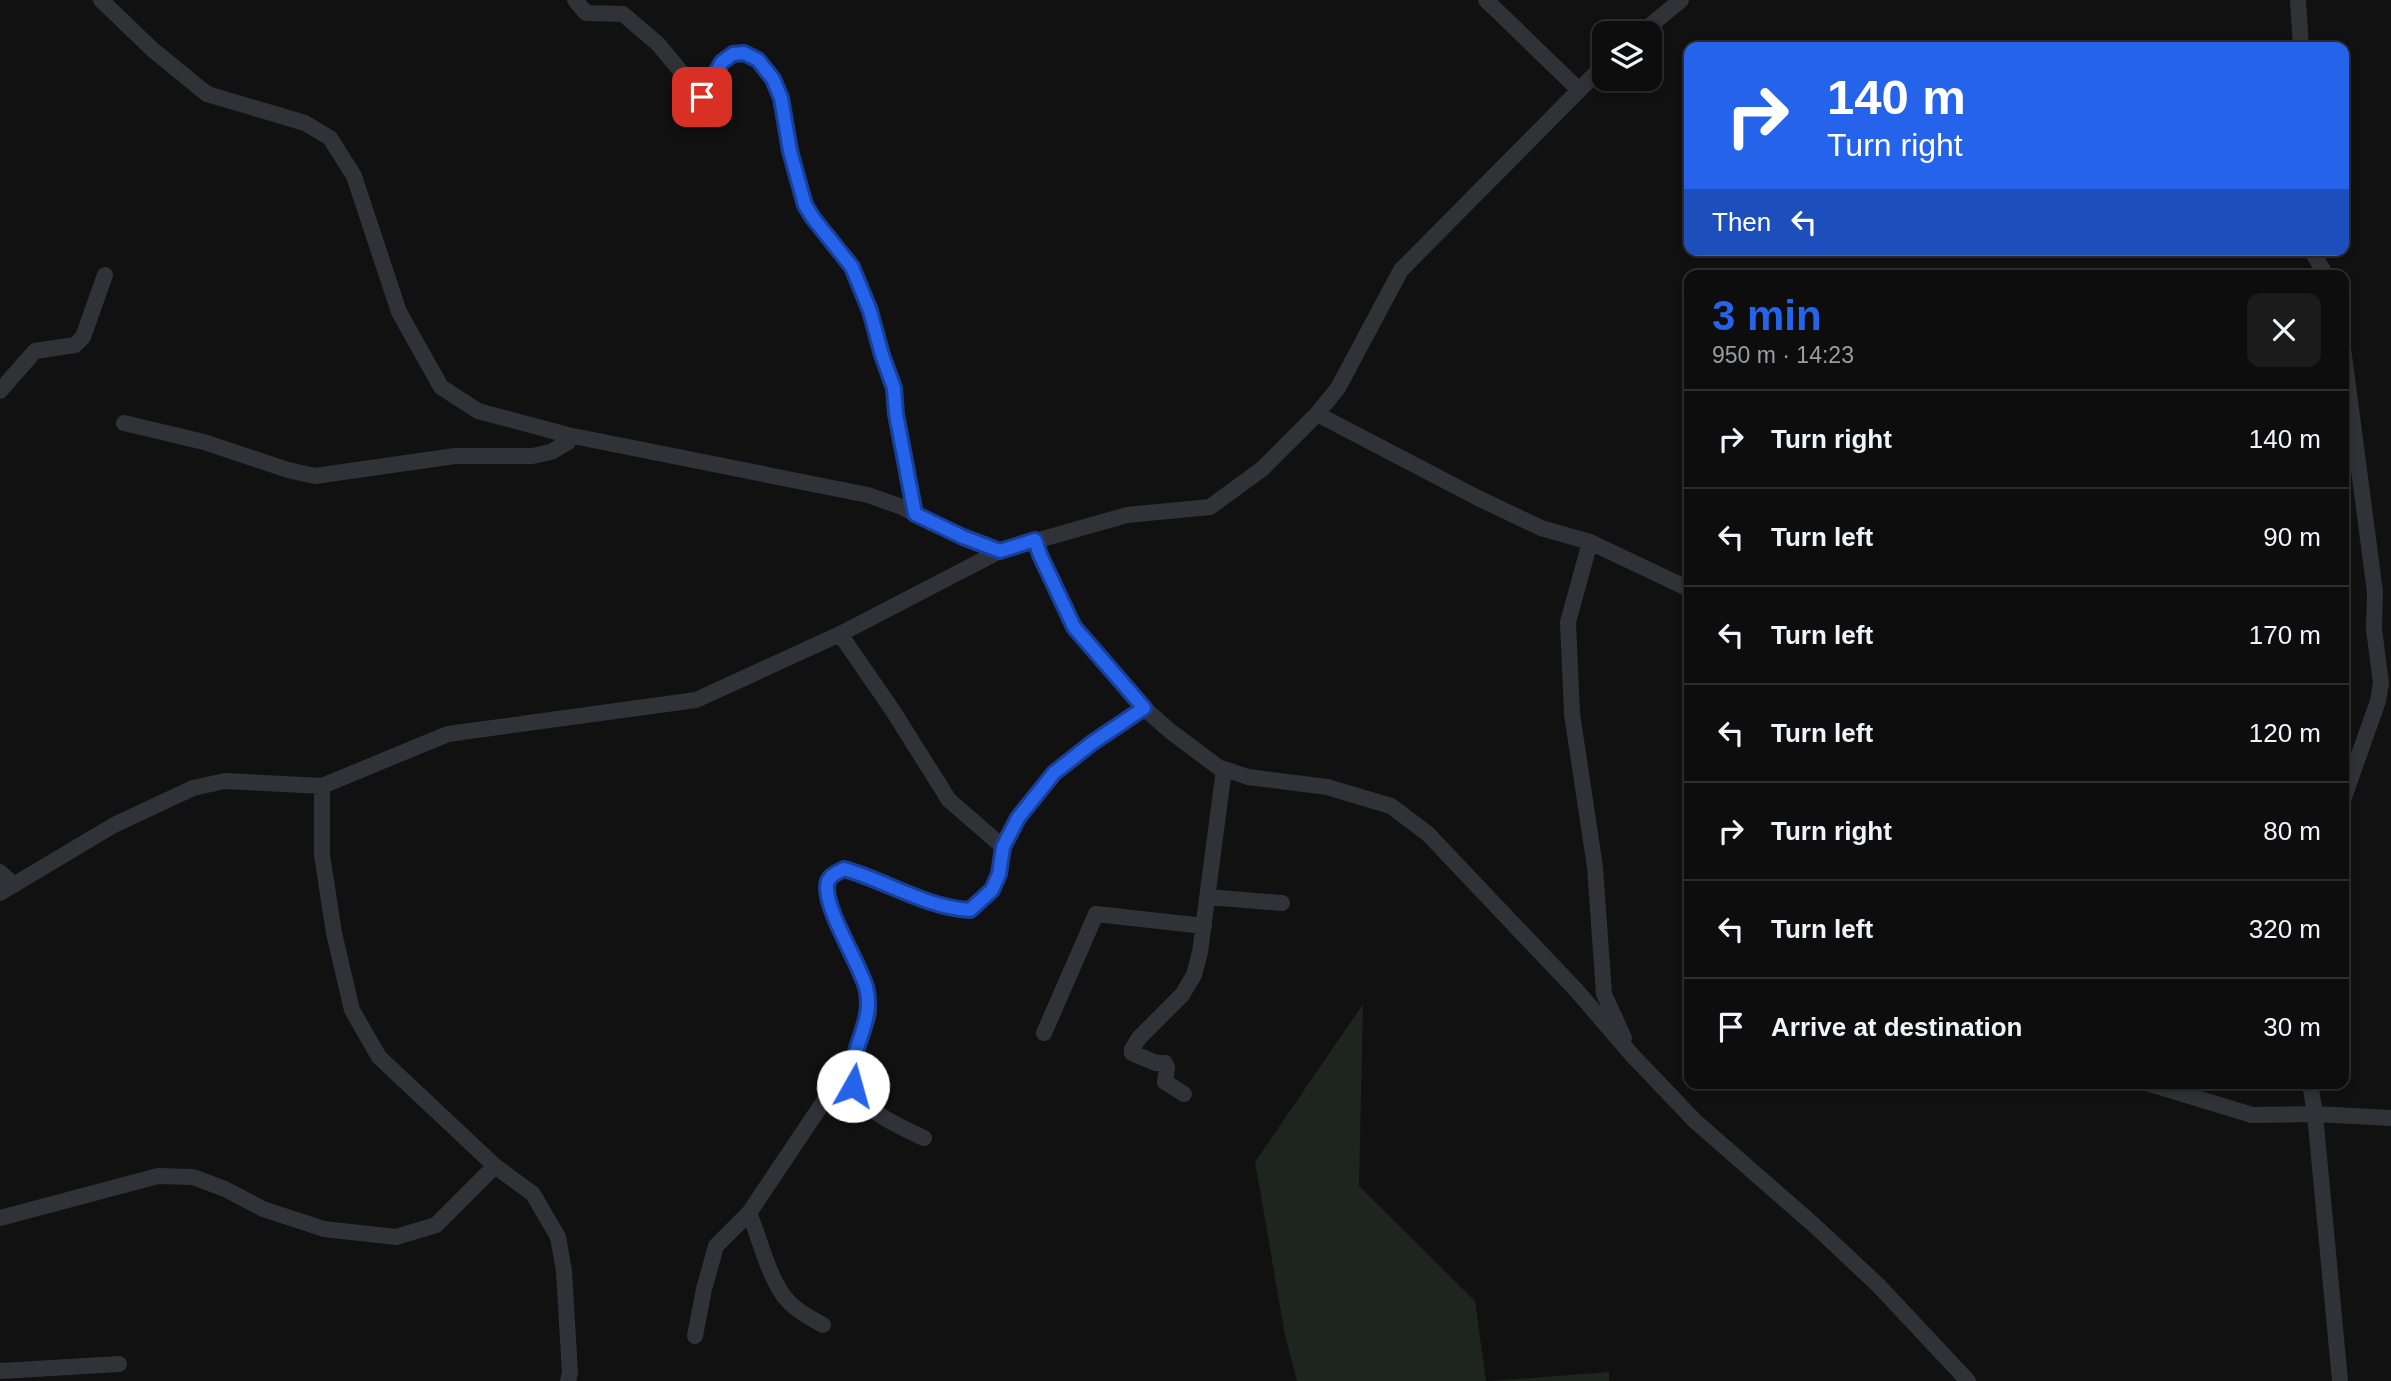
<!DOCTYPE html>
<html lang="en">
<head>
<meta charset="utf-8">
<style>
	body { margin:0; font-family:Arial,sans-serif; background:#1b1b1c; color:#f1f3f6; height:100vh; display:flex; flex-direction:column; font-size:26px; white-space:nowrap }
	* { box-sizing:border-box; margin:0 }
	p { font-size:23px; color:#9a9c9e }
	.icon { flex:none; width:38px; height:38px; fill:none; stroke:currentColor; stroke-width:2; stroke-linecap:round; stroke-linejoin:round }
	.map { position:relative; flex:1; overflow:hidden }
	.panel { position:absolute; left:1684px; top:270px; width:665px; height:819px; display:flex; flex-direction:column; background:#0d0d0e; border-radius:14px; box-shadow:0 4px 10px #0003,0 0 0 2px #2d2d2e }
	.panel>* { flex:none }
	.banner { position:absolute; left:1684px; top:42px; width:665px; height:214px; border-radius:14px; box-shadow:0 4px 10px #0003,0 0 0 2px #2d2d2e; background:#2563eb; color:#fff; overflow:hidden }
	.controls { position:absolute; left:1592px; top:21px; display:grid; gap:14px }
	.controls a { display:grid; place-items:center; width:70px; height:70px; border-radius:14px; background:#0d0d0e; box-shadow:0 4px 10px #0003,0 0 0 2px #2d2d2e; font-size:35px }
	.pin { position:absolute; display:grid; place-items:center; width:60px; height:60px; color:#fff; margin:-30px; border-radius:14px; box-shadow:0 4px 10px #0006 }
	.me { position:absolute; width:77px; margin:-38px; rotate:7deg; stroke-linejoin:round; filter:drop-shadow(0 0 5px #0008) }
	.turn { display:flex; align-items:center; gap:24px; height:147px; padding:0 28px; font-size:32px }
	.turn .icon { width:91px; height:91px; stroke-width:2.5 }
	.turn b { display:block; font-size:49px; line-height:60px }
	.then { display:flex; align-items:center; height:66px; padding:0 28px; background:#0003; gap:14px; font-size:26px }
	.round { display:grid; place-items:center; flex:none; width:74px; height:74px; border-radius:14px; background:#1b1b1c }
	.headline { display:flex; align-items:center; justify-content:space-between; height:119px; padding:0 28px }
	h1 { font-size:42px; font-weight:800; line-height:52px; color:#2563eb }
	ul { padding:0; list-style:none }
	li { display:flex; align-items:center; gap:21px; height:98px; padding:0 28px; border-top:2px solid #2d2d2e }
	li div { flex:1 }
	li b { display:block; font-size:26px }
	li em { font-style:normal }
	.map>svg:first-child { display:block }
	.green { fill:#1d251e }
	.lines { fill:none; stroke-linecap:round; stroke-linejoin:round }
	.minor { stroke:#313237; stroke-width:16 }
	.route-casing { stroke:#184099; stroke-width:18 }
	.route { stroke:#2563eb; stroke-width:12 }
</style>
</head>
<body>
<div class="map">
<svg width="2391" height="1381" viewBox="0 0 2391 1381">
	<rect width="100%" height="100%" fill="#111112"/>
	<!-- green -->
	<path class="green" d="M1363 1004 1359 1186 1475 1301 1486 1381H1297L1285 1335 1255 1162Z
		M1609 1372V1381H1490Z"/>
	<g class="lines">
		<!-- minor -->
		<path class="minor" d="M101 0 153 50 207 94 305 123 330 138 354 176 399 312 441 387 478 411 568 435 868 495 902 507 933 524 963 537 1000 551
			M575 0 586 13 623 14 658 44 702 97 722 62 733 54 744 53 758 60 773 79 781 98 791 151 805 205 813 218 852 267 870 311 882 355 894 388 896 414 915 514
			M1486 0 1579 90
			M2298 0 2301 47
			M1641 33 1681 0
			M2311 250 2326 275
			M2343 348 2375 592 2374 629 2381 683 2378 701 2343 800
			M0 391 35 351 75 345 83 337 105 275
			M1317 414 1478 498 1541 528 1590 542 1689 589
			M124 423 204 442 288 470 315 476 455 456H532L551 452 568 442V435
			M1035 540 1040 556 1074 627 1144 708 1170 731 1218 767 1248 777 1327 787 1391 806 1428 834 1577 991 1632 1055 1695 1121 1814 1225 1878 1285 1968 1381
			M1590 542 1568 622 1572 714 1595 867 1604 994 1624 1038
			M840 634 893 711 949 800 1003 847
			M322 786V855L334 933 352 1010 379 1057 495 1166 533 1194 558 1237 564 1271 570 1373 568 1381
			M0 872 14 885
			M0 893 114 825 193 788 225 781 322 786 448 734 696 700 840 634 1000 551 1127 515 1210 507 1262 469 1317 414 1338 388 1401 270 1605 64
			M1207 897 1282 903
			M1044 1033 1096 914 1204 926
			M2147 1083 2252 1115 2315 1114 2391 1118
			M2310 1083 2315 1114 2340 1381
			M1184 1094 1165 1082 1167 1067 1165 1063H1156L1132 1053V1049L1139 1038 1182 995 1194 975 1200 952 1224 769
			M924 1138C900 1127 863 1111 852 1085 845 1067 866 1032 869 1013 870 1005 867 994 865 986 858 961 826 909 827 887 827 876 836 873 844 869 887 881 924 907 970 910L992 890 999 874 1003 847 1018 818 1054 773 1092 742 1144 708
			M749 1213C760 1239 767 1272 783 1295 793 1309 809 1317 823 1325
			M0 1218 158 1176 193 1177 225 1189 263 1209 324 1229 396 1237 436 1225 495 1166
			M695 1336 704 1289 716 1246 749 1213 822 1104 850 1074
			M0 1371 119 1364"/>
	</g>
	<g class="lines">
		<!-- route casing -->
		<g class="route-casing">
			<path id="route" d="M702 97 722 62 733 54 744 53 758 60 773 79 781 98 790 151 805 205 813 218 852 267 870 311 882 355 894 388 896 414 915 514 963 537 1000 551 1035 540 1040 555 1074 627 1144 708 1092 743 1054 773 1018 818 1003 847 999 874 992 890 970 910C924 907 887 881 844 869 836 873 827 876 827 887 826 911 858 961 866 987 876 1023 846 1052 853 1086"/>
		</g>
		<!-- route -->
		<use href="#route" class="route"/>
	</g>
</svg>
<div class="controls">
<a><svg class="icon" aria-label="layers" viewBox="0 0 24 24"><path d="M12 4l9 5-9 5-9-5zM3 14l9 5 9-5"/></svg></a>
</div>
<div class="pin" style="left:702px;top:97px;background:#d93025"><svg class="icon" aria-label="arrive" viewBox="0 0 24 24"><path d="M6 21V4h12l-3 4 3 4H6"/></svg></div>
<svg class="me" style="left:853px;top:1086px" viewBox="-20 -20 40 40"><circle r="19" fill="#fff"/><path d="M0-13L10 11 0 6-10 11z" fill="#2563eb"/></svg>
<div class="banner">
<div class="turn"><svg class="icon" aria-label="right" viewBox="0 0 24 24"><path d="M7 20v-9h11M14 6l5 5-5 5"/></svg><div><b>140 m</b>Turn right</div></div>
<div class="then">Then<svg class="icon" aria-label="left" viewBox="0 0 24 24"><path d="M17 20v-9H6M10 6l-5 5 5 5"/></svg></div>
</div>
<section class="panel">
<div class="headline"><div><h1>3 min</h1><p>950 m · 14:23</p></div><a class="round"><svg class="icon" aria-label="close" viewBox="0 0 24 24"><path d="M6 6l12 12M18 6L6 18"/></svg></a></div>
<ul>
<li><svg class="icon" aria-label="right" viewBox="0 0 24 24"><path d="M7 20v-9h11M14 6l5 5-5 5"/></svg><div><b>Turn right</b></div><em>140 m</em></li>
<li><svg class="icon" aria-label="left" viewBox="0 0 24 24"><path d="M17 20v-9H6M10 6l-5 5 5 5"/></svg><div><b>Turn left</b></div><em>90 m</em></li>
<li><svg class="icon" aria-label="left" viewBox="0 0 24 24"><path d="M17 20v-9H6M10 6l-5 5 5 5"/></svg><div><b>Turn left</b></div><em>170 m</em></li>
<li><svg class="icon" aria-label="left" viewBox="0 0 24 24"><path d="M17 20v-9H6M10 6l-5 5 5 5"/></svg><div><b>Turn left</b></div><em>120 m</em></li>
<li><svg class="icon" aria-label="right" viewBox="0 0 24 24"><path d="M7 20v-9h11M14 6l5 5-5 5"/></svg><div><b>Turn right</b></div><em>80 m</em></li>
<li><svg class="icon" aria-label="left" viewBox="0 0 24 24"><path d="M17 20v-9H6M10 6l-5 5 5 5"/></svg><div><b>Turn left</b></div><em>320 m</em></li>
<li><svg class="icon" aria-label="arrive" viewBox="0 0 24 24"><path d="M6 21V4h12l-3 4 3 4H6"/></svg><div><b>Arrive at destination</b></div><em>30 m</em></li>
</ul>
</section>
</div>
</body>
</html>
